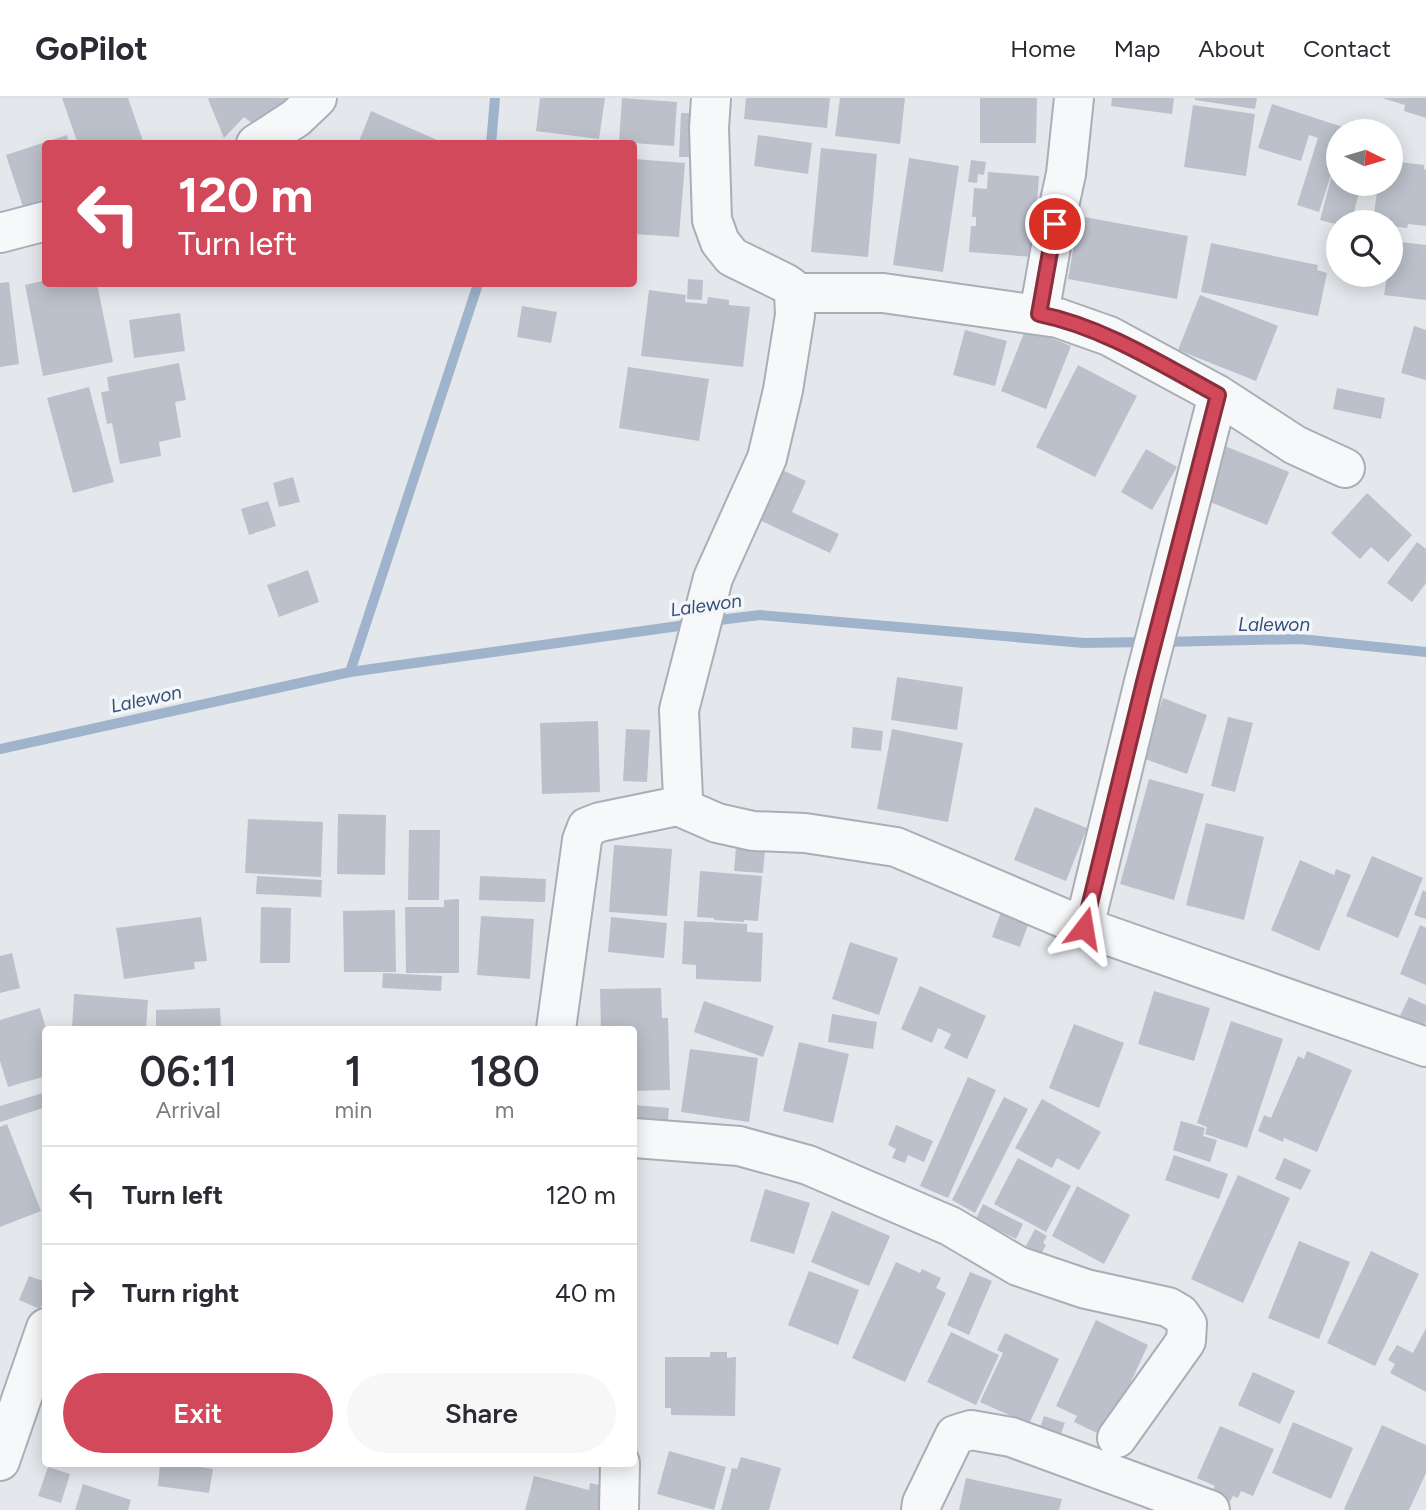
<!DOCTYPE html>
<html lang="en">
<head>
<meta charset="utf-8">
<style>
	body { margin:0; font-family:Figtree,sans-serif; background:#f7f7f7; color:#2b2b33; height:100vh; display:flex; flex-direction:column; font-size:26px; white-space:nowrap }
	* { box-sizing:border-box; margin:0 }
	p { font-size:23px; color:#7c7c81 }
	.icon { flex:none; width:38px; height:38px; fill:none; stroke:currentColor; stroke-width:2; stroke-linecap:round; stroke-linejoin:round }
	.map { position:relative; flex:1; overflow:hidden }
	.details { position:absolute; left:42px; top:928px; width:595px; height:441px; display:flex; flex-direction:column; background:#fff; border-radius:7px; box-shadow:0 4px 18px #0003 }
	.details>* { flex:none }
	.hud { position:absolute; left:42px; top:42px; width:595px; height:147px; border-radius:7px; box-shadow:0 4px 18px #0003; background:#d1495b; color:#fff; overflow:hidden }
	.needle { width:46px; rotate:95deg }
	.fabs { position:absolute; left:1326px; top:21px; display:grid; gap:14px }
	.fabs a { display:grid; place-items:center; width:77px; height:77px; border-radius:50%; background:#fff; box-shadow:0 4px 18px #0003; font-size:35px }
	.pin { position:absolute; display:grid; place-items:center; width:60px; height:60px; color:#fff; margin:-30px; border:4px solid #fff; border-radius:50%; box-shadow:0 2px 7px #0007 }
	.me { position:absolute; width:77px; margin:-38px; rotate:14deg; stroke-linejoin:round; filter:drop-shadow(0 0 5px #0008) }
	.turn { display:flex; align-items:center; gap:24px; height:147px; padding:0 21px; font-size:32px }
	.turn .icon { width:91px; height:91px; stroke-width:2.5 }
	.turn b { display:block; font-size:49px; line-height:60px }
	.eta { display:flex; justify-content:space-evenly; align-items:center; height:119px; text-align:center }
	.eta b { font-size:42px; font-weight:600; line-height:49px }
	.action { display:flex; gap:14px; margin-top:auto; padding:14px 21px }
	.action a { flex:1; height:80px; border-radius:42px; background:#d1495b; color:#fff; font-size:28px; font-weight:600; line-height:80px; text-align:center }
	.action a+a { background:#f7f7f7; color:#2b2b33 }
	ul { padding:0; list-style:none }
	li { display:flex; align-items:center; gap:21px; height:98px; padding:0 21px; border-top:2px solid #e1e1e2 }
	li div { flex:1 }
	li b { display:block; font-size:26px }
	li em { font-style:normal }
	header { display:flex; align-items:center; gap:42px; box-sizing:border-box; height:98px; padding:0 35px; background:#fff; border-bottom:2px solid #e1e1e2 }
	header strong { font-size:33px }
	nav { display:flex; gap:38px; margin-inline-start:auto; font-size:24px }
	.map>svg:first-child { display:block }
	.lines { fill:none; stroke-linecap:round; stroke-linejoin:round }
	.stream { stroke:#9fb4cc; stroke-width:10 }
	.building { fill:#bbc0ca }
	.minor-casing { stroke:#a9aeb7; stroke-width:42 }
	.minor { stroke:#f7f8fa; stroke-width:38 }
	.route-casing { stroke:#882f3b; stroke-width:18 }
	.route { stroke:#d1495b; stroke-width:12 }
	.labels { text-anchor:middle; dominant-baseline:central; stroke-width:7; stroke-linejoin:round; paint-order:stroke }
	.water-label { font-size:19px; font-style:italic; fill:#34527a; stroke:#f4f6f9 }
</style>
</head>
<body>
<header>
<strong>GoPilot</strong>
<nav><a>Home</a><a>Map</a><a>About</a><a>Contact</a></nav>
</header>
<div class="map">
<svg width="1426" height="1412" viewBox="0 0 1426 1412">
	<rect width="100%" height="100%" fill="#e4e7ec"/>
	<g class="lines">
		<!-- stream -->
		<path class="stream" d="M491 46 495 0
			M711 523 760 517 1084 545 1146 544
			M1161 544 1300 541 1426 554
			M350 574 478 186
			M0 651 350 574 693 526"/>
	</g>
	<!-- building -->
	<path class="building" d="M62 0H128L144 46H78Z
		M209 0H291L266 36 244 19 224 40 208 1Z
		M540 0H605L599 41 536 33Z
		M622 0 677 4 674 48 619 44Z
		M746 0H830L827 30 744 21Z
		M840 0H905L900 46 835 38Z
		M980 0H1037L1036 45H980Z
		M1112 0H1174L1172 16 1111 8Z
		M1195 0H1257L1255 11 1195 2Z
		M1382 0H1426V20L1404 13 1405 7Z
		M1272 6 1346 30 1345 33H1339V52L1319 114 1297 107 1318 40 1309 37 1301 63 1258 50Z
		M1193 7 1255 16 1246 78 1184 69Z
		M371 13 446 46H358Z
		M681 15H698L696 59H679Z
		M67 37 69 46H46V102L23 109 6 57Z
		M758 37 812 45 808 76 754 68Z
		M821 50 877 56 868 159 811 154Z
		M909 60 959 68 943 174 893 167Z
		M634 61 685 65 679 139 634 136Z
		M971 62 986 64 984 77 978 76 977 85 968 84Z
		M1391 63 1424 67V71L1426 72V128L1408 126 1407 130 1391 128V124H1373L1378 86H1391Z
		M1338 73 1339 86H1361L1352 122 1347 120 1345 124H1339V127L1320 122 1332 77 1337 78Z
		M988 74 1039 78 1033 159 969 154 971 128H976V119H972L974 90 987 91Z
		M1079 118 1188 138 1177 201 1068 181Z
		M1391 143 1426 147V202L1384 197 1387 177H1391Z
		M1211 145 1318 167 1317 172 1327 175 1318 218 1201 194Z
		M688 181 703 182 702 202 687 201Z
		M46 182V186H97L113 264 43 278 25 187Z
		M9 184 19 266 0 269V185Z
		M649 192 686 197 685 204 707 206 708 199 729 202V207L750 209 743 269 641 258Z
		M1200 197 1278 228 1256 283 1178 252Z
		M522 208 557 214 551 245 517 239Z
		M180 215 185 253 134 260 129 222Z
		M1414 228 1426 232V282L1401 275Z
		M1026 230 1071 248 1046 311 1001 293Z
		M965 232 1007 243 995 288 953 277Z
		M179 265 186 302 175 304 181 339 159 344 161 358 120 366 112 325 107 326 101 294 109 293 107 279Z
		M1078 267 1137 298 1095 379 1036 349Z
		M628 269 709 281 699 343 619 330Z
		M89 289 114 384 73 395 47 300Z
		M1337 290 1385 300 1381 321 1333 311Z
		M1220 346 1289 374 1267 427 1198 399Z
		M1146 351 1177 369 1152 412 1121 394Z
		M780 371 806 383 792 414 839 436 830 455 757 421Z
		M293 379 300 404 279 409 273 385Z
		M1367 395 1412 437 1388 464 1371 449 1360 461 1331 435Z
		M268 403 276 428 249 437 241 411Z
		M1417 444 1426 451V485L1412 504 1387 485Z
		M308 472 319 504 279 519 267 487Z
		M897 579 963 589 957 632 891 622Z
		M1163 600 1207 617 1187 676 1142 660Z
		M1228 619 1253 625 1235 694 1211 688Z
		M598 623 600 694 542 696 540 625Z
		M853 629 883 633 881 653 851 650Z
		M626 631 650 632 647 684 623 683Z
		M892 631 963 645 948 724 877 711Z
		M1149 681 1204 696 1174 802 1120 786Z
		M1035 709 1087 730 1066 783 1014 762Z
		M338 716 386 717 385 777 337 776Z
		M248 721 323 724 321 779 245 775Z
		M1206 725 1264 739 1244 822 1186 807Z
		M409 732H440L439 802H408Z
		M614 747 672 751 667 818 609 814Z
		M736 749 765 751 763 775 734 773Z
		M1372 758 1423 780 1398 840 1346 818Z
		M1300 762 1334 777 1336 771 1351 777 1319 853 1271 832Z
		M700 773 762 778 758 823 744 822V824L714 822V820L697 819Z
		M257 778 322 782 321 799 256 796Z
		M480 778 546 781 545 804 479 802Z
		M1423 792 1426 794V821L1414 817Z
		M459 801V875H406L405 809H444V802Z
		M261 809 291 810 290 865H260Z
		M1002 811 1030 821 1020 849 992 839Z
		M395 812 396 874H344L343 813Z
		M481 818 534 821 530 881 477 877Z
		M201 819 207 863 194 864 195 871 124 881 116 830Z
		M611 819 667 825 664 860 608 854Z
		M684 823 747 826V834L763 835 761 884 696 881V867L682 866Z
		M1420 827 1426 830V887L1400 876Z
		M850 844 898 860 879 917 832 901Z
		M12 855 20 890 0 895V858Z
		M383 875 442 878 441 893 382 890Z
		M920 888 986 918 967 961 944 950 951 936 938 930 932 945 901 931Z
		M661 890 662 920H668L670 992 634 993V931H601L600 891Z
		M1154 893 1210 910 1194 963 1138 946Z
		M74 896 148 902 146 931H72Z
		M1409 899 1426 907V924L1420 937 1396 926Z
		M704 903 774 928 763 959 694 934Z
		M40 910 46 931V978L8 989 0 963V922Z
		M220 910 221 931H156V912Z
		M832 916 877 924 873 951 828 944Z
		M1231 923 1283 941 1247 1050 1205 1036 1207 1029 1197 1025Z
		M1074 926 1124 945 1099 1010 1049 990Z
		M799 944 849 956 833 1025 783 1013Z
		M690 951 758 960 749 1024 681 1014Z
		M1307 953 1352 972 1317 1054 1284 1040 1283 1044 1258 1033 1264 1017 1271 1020 1298 958 1304 961Z
		M968 979 996 992 948 1100 920 1088Z
		M46 994V1009L0 1024V1008Z
		M1004 999 1028 1011 975 1115 952 1102Z
		M1042 1001 1101 1034 1079 1072 1057 1060 1052 1070 1015 1050Z
		M634 1007 669 1010 667 1032 634 1029Z
		M1181 1023 1205 1030 1203 1038 1217 1042 1210 1064 1173 1052Z
		M7 1026 41 1113 0 1129V1029Z
		M896 1027 933 1043 924 1064 908 1057 905 1065 892 1060 896 1051 888 1047Z
		M1174 1057 1228 1076 1219 1101 1165 1082Z
		M1018 1060 1071 1088 1046 1134 994 1106Z
		M1284 1060 1311 1072 1301 1092 1275 1081Z
		M1238 1077 1290 1100 1243 1205 1191 1181Z
		M1077 1088 1130 1117 1104 1166 1052 1138Z
		M765 1091 810 1105 794 1156 750 1143Z
		M983 1106 1023 1126 1016 1141 976 1121Z
		M832 1113 890 1138 869 1188 811 1164Z
		M1035 1131 1047 1138 1043 1145 1046 1147 1041 1156 1026 1148Z
		M1299 1143 1350 1164 1319 1241 1268 1220Z
		M1371 1153 1419 1176 1375 1268 1327 1245Z
		M896 1164 920 1175 922 1171 941 1180 936 1190 946 1195 905 1284 852 1260Z
		M809 1173 859 1192 838 1247 788 1227Z
		M970 1174 992 1183 969 1237 947 1227Z
		M29 1178 46 1184V1198L40 1211 19 1202Z
		M1096 1222 1148 1247 1108 1333 1099 1336 1074 1324 1077 1318 1056 1308Z
		M1426 1230V1294L1390 1275 1395 1266 1388 1262 1397 1247 1413 1255Z
		M951 1234 999 1257 976 1307 927 1284Z
		M1005 1235 1059 1261 1029 1326 980 1304 1003 1255 997 1252Z
		M710 1254H727V1260L736 1259 735 1318 671 1317V1310H665V1259H710Z
		M1253 1274 1295 1293 1280 1326 1238 1307Z
		M1044 1318 1065 1325 1058 1343 1038 1336Z
		M1293 1324 1353 1350 1331 1401 1272 1375Z
		M1382 1327 1426 1347V1375L1409 1412H1346L1344 1411Z
		M1220 1328 1274 1351 1253 1398 1241 1393 1238 1400 1233 1398 1229 1405 1211 1396 1215 1388 1197 1380Z
		M669 1353 726 1369 714 1412 657 1396Z
		M741 1359 781 1370 769 1412H721L732 1370 737 1371Z
		M160 1365H173L213 1371 209 1395 158 1388Z
		M48 1369 70 1376 61 1405 38 1398Z
		M534 1378 589 1392 590 1385 608 1389 599 1412H525Z
		M966 1380 1062 1401 1059 1412H959Z
		M83 1386 131 1402 128 1412H75Z"/>
	<g class="lines">
		<!-- minor casing -->
		<g class="minor-casing">
			<path id="minor" d="M256 46 296 20 317 0
				M0 135 46 123
				M794 195H883L1058 220 1109 238 1218 297 1295 347 1345 370
				M1039 216 1055 126 1066 76 1074 0
				M678 708 717 725 753 733 805 735 896 749 1084 829 1144 584 1218 297
				M1084 829 1426 949
				M556 931 582 742 587 729 600 724 678 708 682 705 683 700 679 612 713 480 767 360 783 292 795 217 794 195 791 189 785 185 732 159 720 144 712 122 709 30 711 0
				M634 1040 739 1048 808 1067 950 1128 1018 1168 1086 1191 1168 1209 1180 1216 1187 1226 1186 1243 1117 1340
				M0 1363 46 1230
				M619 1412 620 1365
				M921 1412 922 1405 955 1337 971 1332 1011 1339 1210 1412"/>
		</g>
		<!-- minor -->
		<use href="#minor" class="minor"/>
	</g>
	<g class="lines">
		<!-- route casing -->
		<g class="route-casing">
			<path id="route" d="M1055 126 1039 216C1103 229 1161 266 1218 297L1144 584 1084 830"/>
		</g>
		<!-- route -->
		<use href="#route" class="route"/>
	</g>
	<g class="labels">
		<!-- water labels -->
		<g class="water-label">
			<text transform="translate(706 507) rotate(-8)">Lalewon</text>
			<text x="1274" y="526">Lalewon</text>
			<text transform="translate(146 601) rotate(-12)">Lalewon</text>
		</g>
	</g>
</svg>
<div class="fabs">
<a><svg class="needle" viewBox="-14 -14 28 28"><path d="M0-13l5 13h-10z" fill="#e53935"/><path d="M0 13l5-13h-10z" fill="#7c7c81"/></svg></a>
<a><svg class="icon" aria-label="search" viewBox="0 0 24 24"><circle cx="10" cy="10" r="6"/><path d="M15 15l6 6"/></svg></a>
</div>
<div class="pin" style="left:1055px;top:126px;background:#d93025"><svg class="icon" aria-label="arrive" viewBox="0 0 24 24"><path d="M6 21V4h12l-3 4 3 4H6"/></svg></div>
<svg class="me" style="left:1084px;top:830px" viewBox="-20 -20 40 40"><path d="M0-17L14 15 0 8-14 15z" fill="#d1495b" stroke="#fff" stroke-width="4"/></svg>
<div class="hud">
<div class="turn"><svg class="icon" aria-label="left" viewBox="0 0 24 24"><path d="M17 20v-9H6M10 6l-5 5 5 5"/></svg><div><b>120 m</b>Turn left</div></div>
</div>
<section class="details">
<div class="eta">
<div><b>06:11</b><p>Arrival</p></div>
<div><b>1</b><p>min</p></div>
<div><b>180</b><p>m</p></div>
</div>
<ul>
<li><svg class="icon" aria-label="left" viewBox="0 0 24 24"><path d="M17 20v-9H6M10 6l-5 5 5 5"/></svg><div><b>Turn left</b></div><em>120 m</em></li>
<li><svg class="icon" aria-label="right" viewBox="0 0 24 24"><path d="M7 20v-9h11M14 6l5 5-5 5"/></svg><div><b>Turn right</b></div><em>40 m</em></li>
</ul>
<div class="action"><a>Exit</a><a>Share</a></div>
</section>
</div>
</body>
</html>
